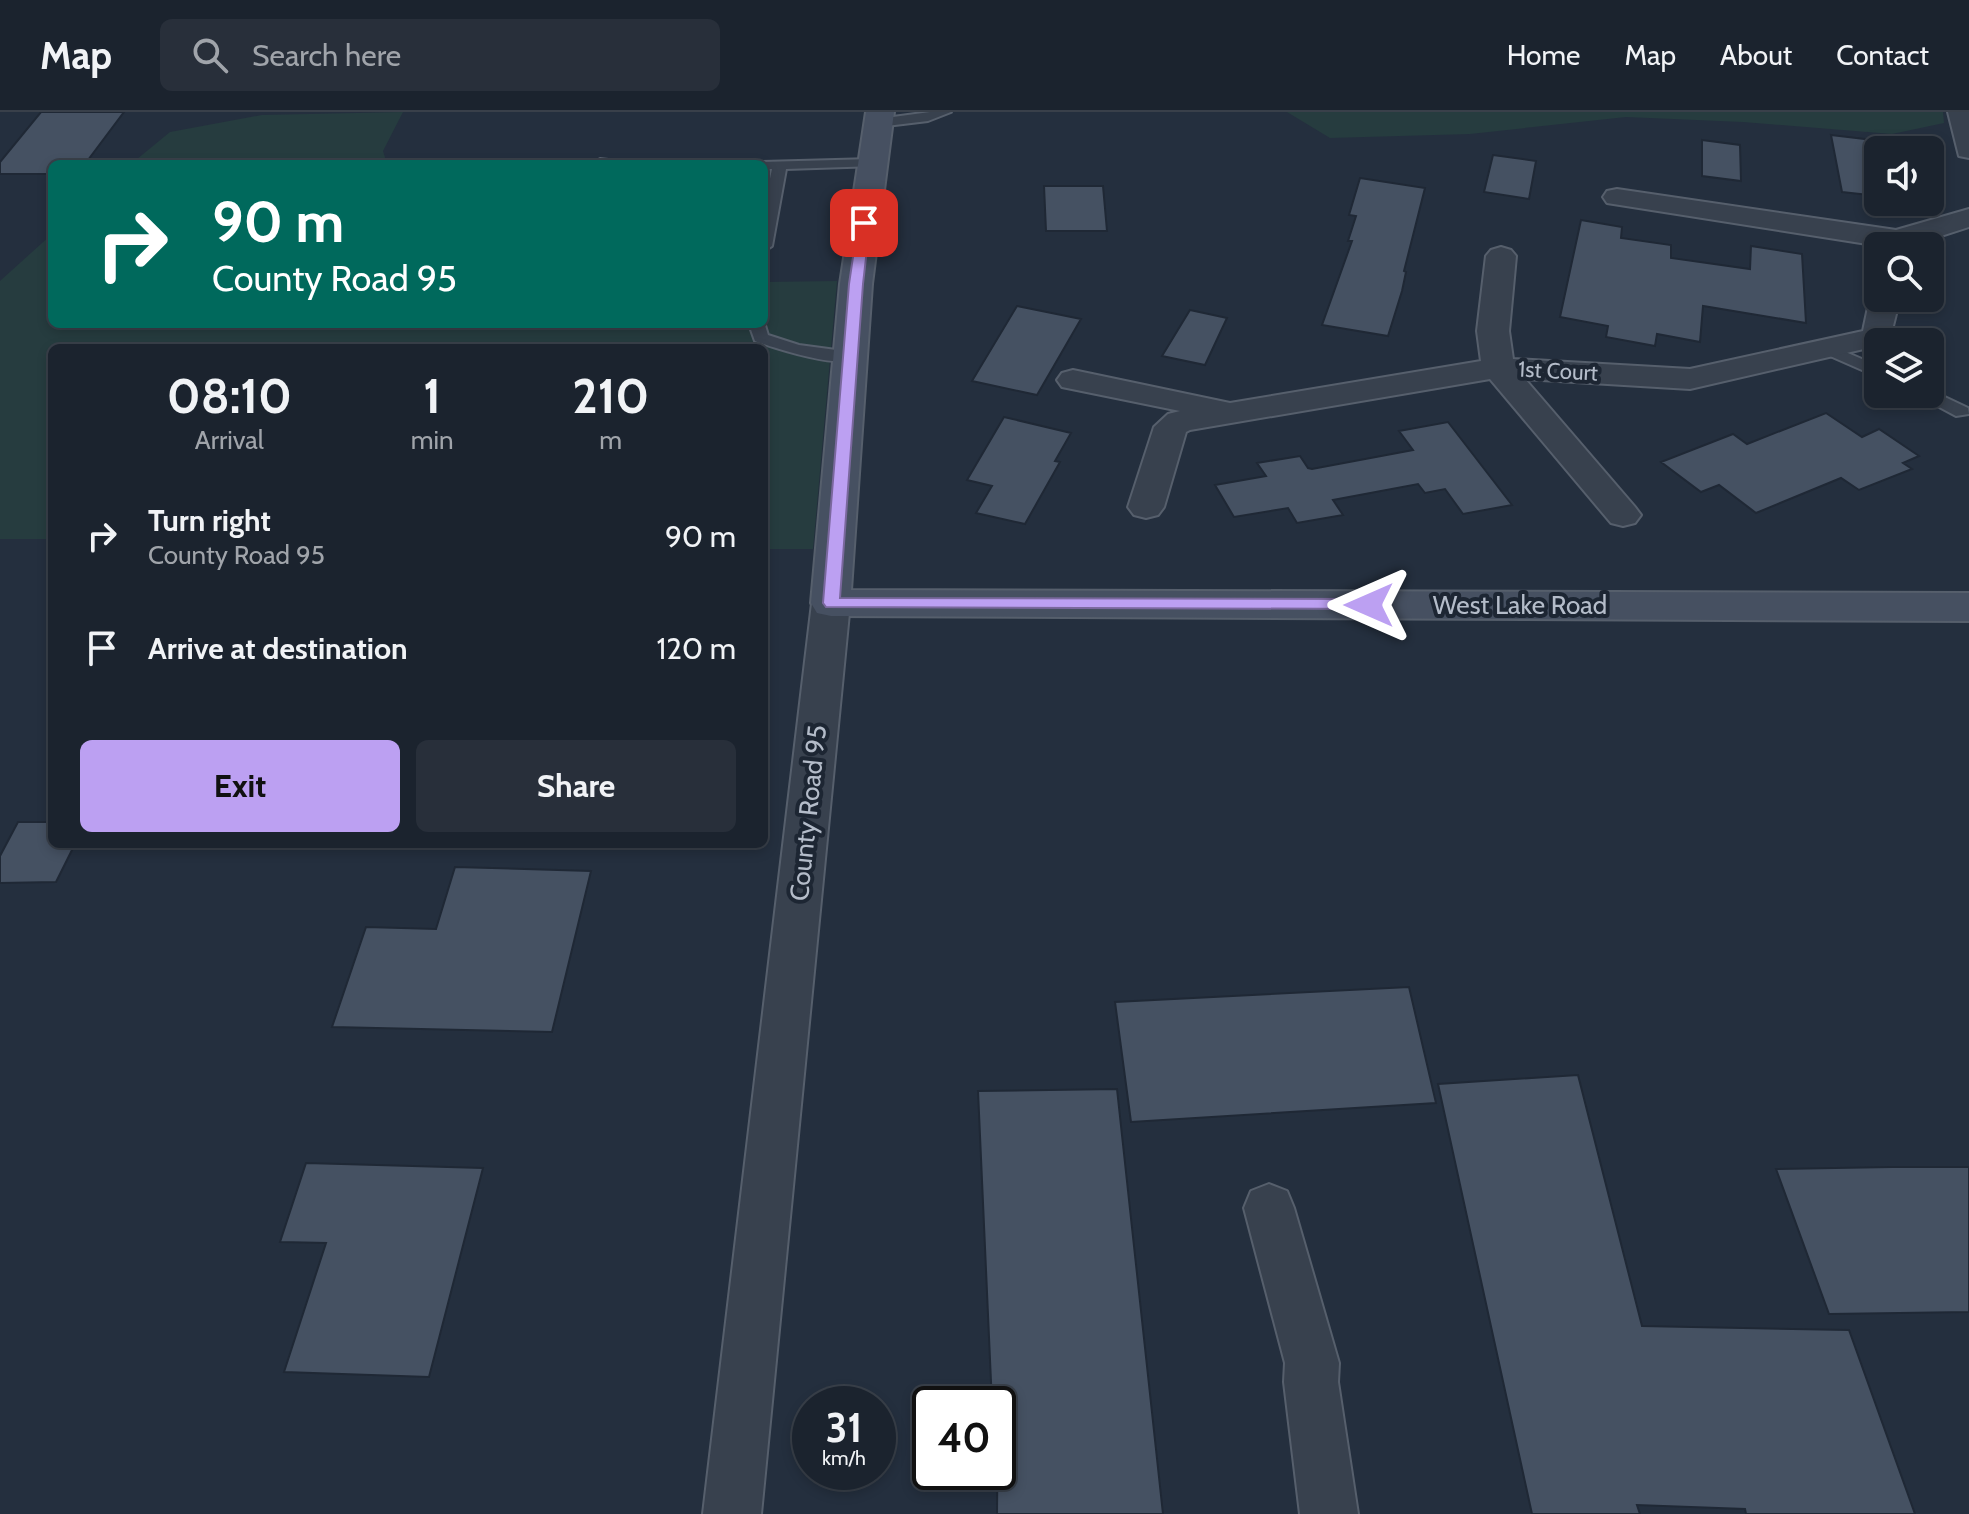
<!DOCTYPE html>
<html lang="en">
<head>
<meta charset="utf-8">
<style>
	body { margin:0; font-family:Cabin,sans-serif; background:#282f3a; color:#f1f3f6; height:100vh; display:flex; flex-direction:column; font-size:30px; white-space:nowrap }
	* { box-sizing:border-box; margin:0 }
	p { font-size:26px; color:#a0a4aa }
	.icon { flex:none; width:44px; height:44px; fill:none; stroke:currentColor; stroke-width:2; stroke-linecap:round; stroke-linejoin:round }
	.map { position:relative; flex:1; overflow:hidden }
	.details { position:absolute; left:48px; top:232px; width:720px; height:504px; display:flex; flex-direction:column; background:#1b232e; border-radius:12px; box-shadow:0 4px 12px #0003,0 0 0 2px #39404a }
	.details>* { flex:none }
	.guide { position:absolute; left:48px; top:48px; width:720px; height:168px; border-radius:12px; box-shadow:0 4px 12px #0003,0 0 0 2px #39404a; background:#00695c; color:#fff; overflow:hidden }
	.tools { position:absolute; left:1864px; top:24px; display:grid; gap:16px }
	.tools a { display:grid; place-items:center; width:80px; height:80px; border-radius:12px; background:#1b232e; box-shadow:0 4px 12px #0003,0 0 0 2px #39404a; font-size:40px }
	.speed { position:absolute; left:792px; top:1274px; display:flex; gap:16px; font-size:40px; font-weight:700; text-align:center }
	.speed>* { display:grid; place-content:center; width:104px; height:104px; border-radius:50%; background:#1b232e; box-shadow:0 4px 12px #0003,0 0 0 2px #39404a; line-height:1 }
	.speed small { font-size:20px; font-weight:400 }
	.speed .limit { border:4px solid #111; border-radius:12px; background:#fff; color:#111 }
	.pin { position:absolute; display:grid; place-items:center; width:68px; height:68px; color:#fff; margin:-34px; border-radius:16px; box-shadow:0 4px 12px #0006 }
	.me { position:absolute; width:88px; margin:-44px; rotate:270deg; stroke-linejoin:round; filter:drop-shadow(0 0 6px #0008) }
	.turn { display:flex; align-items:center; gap:28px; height:168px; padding:0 32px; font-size:36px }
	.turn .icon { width:104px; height:104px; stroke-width:2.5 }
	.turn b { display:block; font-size:56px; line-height:68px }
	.eta { display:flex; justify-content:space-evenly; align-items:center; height:136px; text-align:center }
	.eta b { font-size:48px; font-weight:700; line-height:56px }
	.action { display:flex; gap:16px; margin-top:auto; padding:16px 32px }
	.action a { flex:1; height:92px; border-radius:12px; background:#bca0f2; color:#111; font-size:32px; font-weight:700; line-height:92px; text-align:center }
	.action a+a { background:#282f3a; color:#f1f3f6 }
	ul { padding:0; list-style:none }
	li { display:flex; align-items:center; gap:24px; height:112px; padding:0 32px }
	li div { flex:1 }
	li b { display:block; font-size:30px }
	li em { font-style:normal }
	header { display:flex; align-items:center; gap:48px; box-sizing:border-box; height:112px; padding:0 40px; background:#1b232e; border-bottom:2px solid #39404a }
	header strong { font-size:38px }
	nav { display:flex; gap:44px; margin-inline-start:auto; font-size:28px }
	.search { width:560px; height:72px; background:#282f3a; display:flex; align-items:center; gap:20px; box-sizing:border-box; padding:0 28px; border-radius:12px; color:#a0a4aa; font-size:30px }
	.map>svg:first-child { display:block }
	.green { fill:#263c3f }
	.building { fill:#455162; stroke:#1f2835; stroke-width:2 }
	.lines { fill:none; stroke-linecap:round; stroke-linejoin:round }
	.lane-casing { stroke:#565f6c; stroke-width:4 }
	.street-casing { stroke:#565f6c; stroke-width:4 }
	.secondary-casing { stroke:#565f6c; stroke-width:4 }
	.lane { fill:#38414e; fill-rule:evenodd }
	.street { fill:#38414e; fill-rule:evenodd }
	.secondary { fill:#465061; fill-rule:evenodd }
	.route { fill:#bca0f2; stroke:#7a689d; stroke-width:2 }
	.labels { text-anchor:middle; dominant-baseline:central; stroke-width:8; stroke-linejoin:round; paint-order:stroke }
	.far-street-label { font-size:22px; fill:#b4bcc9; stroke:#1d2633 }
	.street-label { font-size:26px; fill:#b4bcc9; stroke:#1d2633 }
</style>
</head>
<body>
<header>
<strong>Map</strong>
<div class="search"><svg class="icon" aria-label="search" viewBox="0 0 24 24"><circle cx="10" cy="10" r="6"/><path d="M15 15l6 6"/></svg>Search here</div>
<nav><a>Home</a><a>Map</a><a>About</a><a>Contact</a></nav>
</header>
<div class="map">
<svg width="1969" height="1402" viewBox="0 0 1969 1402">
	<rect width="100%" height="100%" fill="#242f3e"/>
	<!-- green -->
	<path class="green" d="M403 0 383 39 387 52H131L170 20 262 3Z
		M1287 0H1943L1944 11 1892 22 1743 10 1626 5 1470 22 1330 26Z
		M52 122V212H764V170L837 169 813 437H764V236H52V427H0V169Z"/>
	<!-- building -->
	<path class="building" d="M41 0H124L85 52H52V62H0V50Z
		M1831 23 1873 28 1878 53V84L1842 80Z
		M1702 28 1740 33 1741 69 1702 64Z
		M1493 43 1536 49 1529 87 1484 80Z
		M1360 66 1425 76 1404 159 1406 160 1402 179 1388 224 1322 213 1352 129H1348L1356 104 1349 103Z
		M1044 74H1103L1107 119H1046Z
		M1581 108 1622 115 1621 126 1671 133V146L1750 157 1751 134 1802 142 1806 211 1703 194 1700 230 1657 222 1655 234 1606 225 1608 214 1560 205Z
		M1017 194 1081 207 1037 283 972 269Z
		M1190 198 1227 206 1205 253 1162 244Z
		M1826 301 1862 325 1879 317 1919 344 1903 351 1912 357 1859 378 1841 366 1756 401 1719 373 1701 380 1661 350 1733 322 1747 332Z
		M1004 305 1071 321 1055 349 1060 350 1025 412 976 401 992 374 967 368Z
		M1448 310 1512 393 1463 402 1445 377 1425 381 1418 372 1333 388 1343 403 1297 411 1288 396 1234 405 1215 373 1266 364 1257 351 1300 344 1308 356 1312 357 1413 338 1399 319Z
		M18 710H52V732H75L56 770 0 771V744Z
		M455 755 591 759 552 920 332 915 366 815 436 817Z
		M1409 875 1436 991 1131 1010 1115 890Z
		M1578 963 1642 1214 1849 1218 1915 1402H1746L1745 1397 1637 1393 1640 1402H1532L1438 972Z
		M1117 977 1163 1402H997L998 1292H992L978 979Z
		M306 1051 483 1056 429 1265 284 1260 326 1131 280 1130Z
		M1892 1055H1969V1200L1829 1202 1776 1057Z"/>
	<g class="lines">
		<!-- lane casing -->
		<g class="lane-casing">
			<path id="lane" d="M930 0H951L928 9 878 15 871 11 878 7Z
				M600 47 617 49 619 52H594Z
				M872 47 879 51 877 54 786 57 772 134 764 139V96L772 57H764V52H758L759 50Z
				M764 210 768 223 799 233 851 240 859 245C844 259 775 236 755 229L749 212Z
				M1827 232 1878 254V265L1821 240 1819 237 1821 234Z
				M1930 278 1968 296 1969 302 1956 304 1915 282H1930Z"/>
		</g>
		<!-- street casing -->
		<g class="street-casing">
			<path id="street" d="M1948 0H1969V46L1959 44Z
				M1617 77 1896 118 1969 97V115L1910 134H1880L1607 91 1603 85 1607 79Z
				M1501 135 1511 138 1516 144 1509 219 1513 247 1690 257 1863 219 1870 186 1874 180 1878 179V186H1900L1889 230H1878L1877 234 1690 277 1525 267 1635 395 1641 403 1635 411 1623 414 1611 411 1490 267 1190 318 1186 320 1164 395 1158 403 1146 406 1134 403 1128 395 1154 315 1168 302 1180 299 1062 275 1057 268 1062 261 1073 258 1230 291 1481 249 1477 219 1486 144 1491 138Z
				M831 478 844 482 850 491 761 1402H703L812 491 818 482Z
				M1269 1072 1287 1079 1294 1096 1339 1251 1338 1270 1358 1402H1300L1284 1270 1285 1251 1244 1096 1251 1079Z"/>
		</g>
		<!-- secondary casing -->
		<g class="secondary-casing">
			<path id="secondary" d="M866 0H894L872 172 851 478 1969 481V509L831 504 817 501 811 491 840 172Z"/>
		</g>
		<!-- lane -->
		<use href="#lane" class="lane"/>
		<!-- street -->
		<use href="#street" class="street"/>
		<!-- secondary -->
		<use href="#secondary" class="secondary"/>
	</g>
	<!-- route -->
	<path class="route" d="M864 108 870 111 863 172 840 486 1369 487 1377 493 1374 497 826 495 823 491 849 172 858 111Z"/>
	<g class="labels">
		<!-- far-street labels -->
		<g class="far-street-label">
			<text transform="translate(1558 259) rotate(3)">1st Court</text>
		</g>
		<!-- street labels -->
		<g class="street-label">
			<text x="1520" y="493">West Lake Road</text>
			<text transform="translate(808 701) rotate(-84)">County Road 95</text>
		</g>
	</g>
</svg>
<div class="tools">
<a><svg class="icon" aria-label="sound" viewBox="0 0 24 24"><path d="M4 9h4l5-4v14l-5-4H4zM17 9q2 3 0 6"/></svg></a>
<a><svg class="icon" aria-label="search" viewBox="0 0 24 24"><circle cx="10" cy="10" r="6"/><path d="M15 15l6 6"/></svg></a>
<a><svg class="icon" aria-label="layers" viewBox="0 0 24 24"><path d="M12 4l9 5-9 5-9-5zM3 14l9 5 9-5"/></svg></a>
</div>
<div class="speed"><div>31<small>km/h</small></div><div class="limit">40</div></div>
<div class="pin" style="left:864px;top:111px;background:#d93025"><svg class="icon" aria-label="arrive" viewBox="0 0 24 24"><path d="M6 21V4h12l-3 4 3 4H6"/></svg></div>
<svg class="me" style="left:1369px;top:493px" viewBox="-20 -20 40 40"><path d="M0-17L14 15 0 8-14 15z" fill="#bca0f2" stroke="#fff" stroke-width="4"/></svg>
<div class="guide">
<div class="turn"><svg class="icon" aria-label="right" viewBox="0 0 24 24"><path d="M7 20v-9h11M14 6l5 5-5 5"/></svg><div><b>90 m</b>County Road 95</div></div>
</div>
<section class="details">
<div class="eta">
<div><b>08:10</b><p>Arrival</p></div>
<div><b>1</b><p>min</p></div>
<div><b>210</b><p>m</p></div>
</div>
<ul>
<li><svg class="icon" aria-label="right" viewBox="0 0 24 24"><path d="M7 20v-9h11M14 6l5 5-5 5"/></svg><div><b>Turn right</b><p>County Road 95</p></div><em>90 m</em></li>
<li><svg class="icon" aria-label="arrive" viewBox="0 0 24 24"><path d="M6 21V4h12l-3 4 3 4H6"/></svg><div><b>Arrive at destination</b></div><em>120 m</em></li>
</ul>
<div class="action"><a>Exit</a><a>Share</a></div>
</section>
</div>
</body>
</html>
